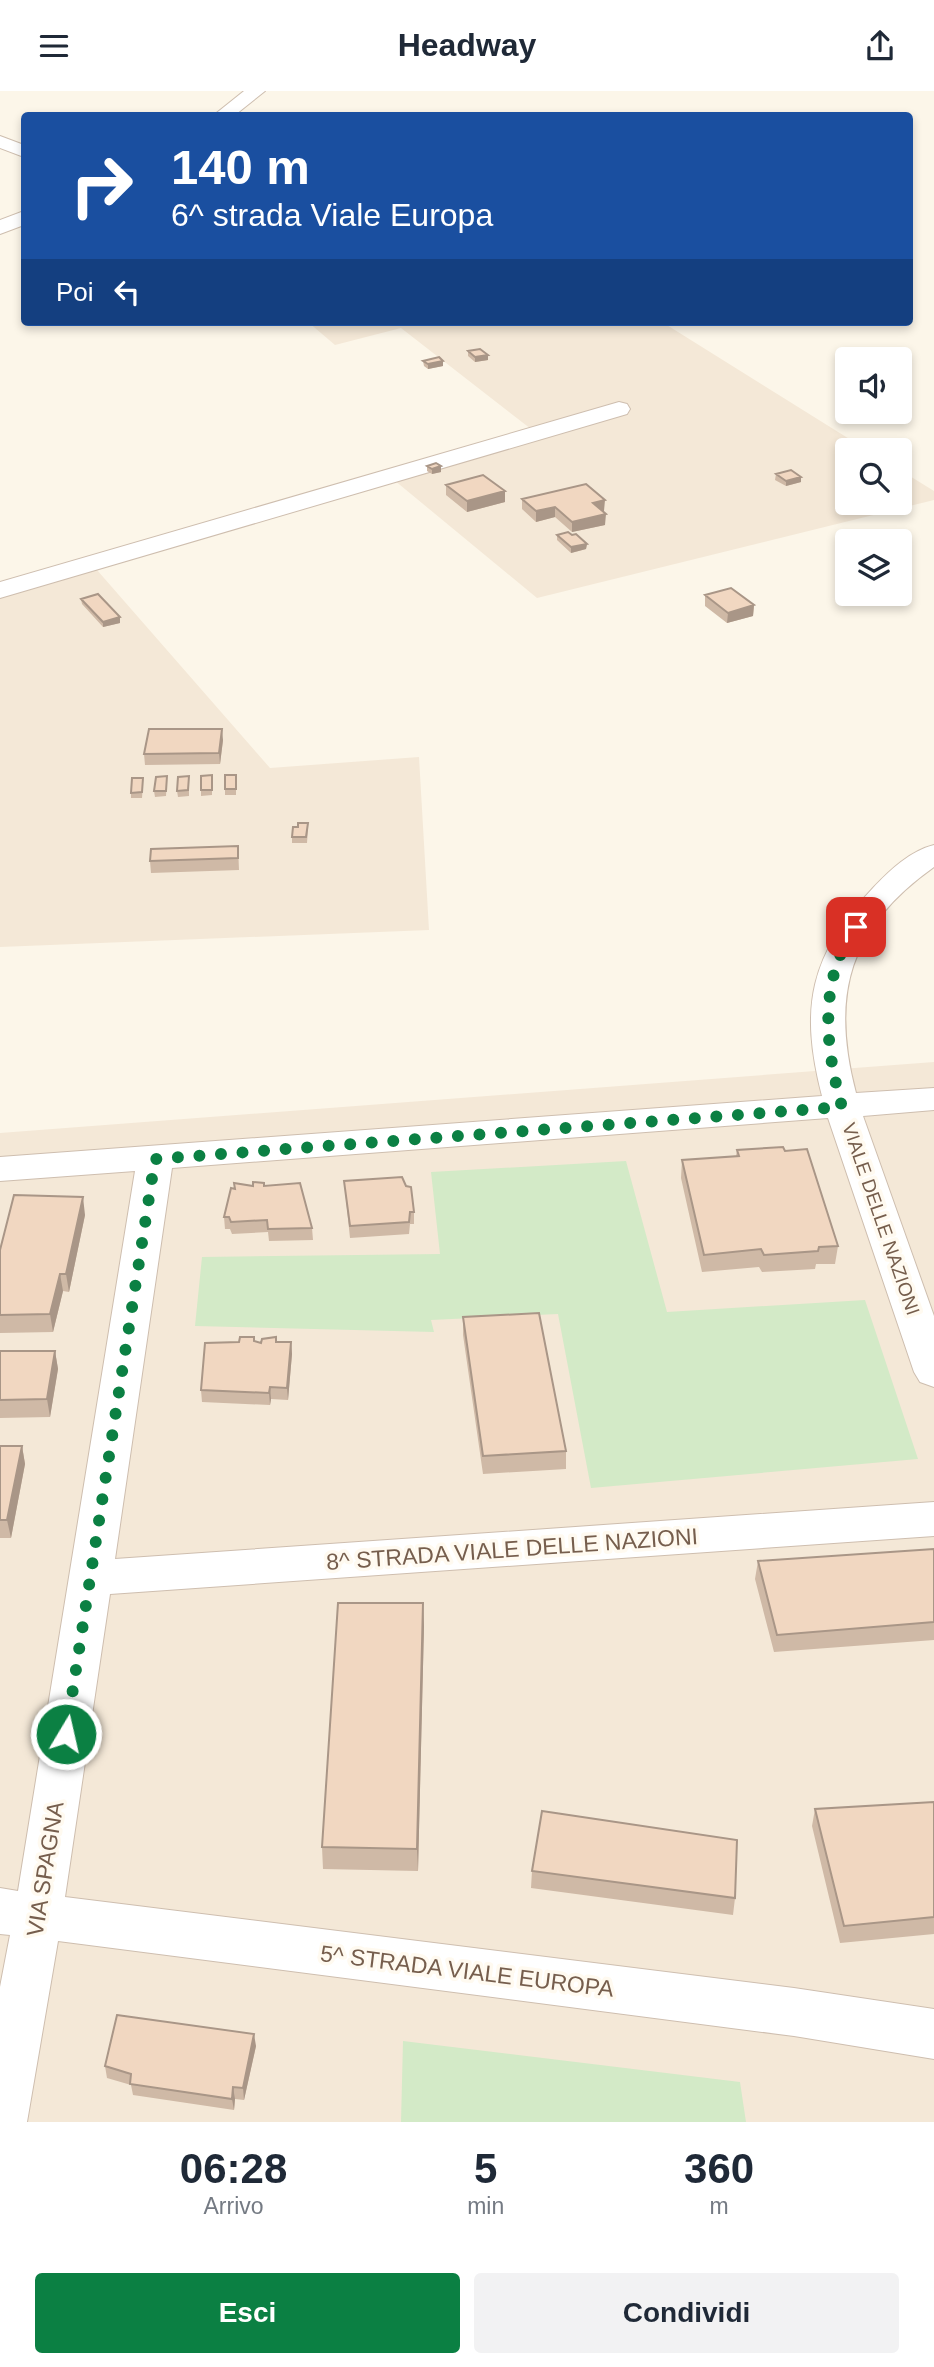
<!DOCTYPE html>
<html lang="it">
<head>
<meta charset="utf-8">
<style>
	body { margin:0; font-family:Helvetica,sans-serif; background:#f2f2f3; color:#1f2937; height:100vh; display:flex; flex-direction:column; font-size:26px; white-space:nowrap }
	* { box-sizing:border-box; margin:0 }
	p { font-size:23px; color:#747a83 }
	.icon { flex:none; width:38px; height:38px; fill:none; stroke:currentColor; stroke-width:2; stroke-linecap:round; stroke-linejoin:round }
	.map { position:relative; height:2031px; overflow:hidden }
	.sheet { display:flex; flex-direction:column; background:#fff; flex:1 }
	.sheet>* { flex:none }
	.guide { position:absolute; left:21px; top:21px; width:892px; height:214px; border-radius:7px; box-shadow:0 4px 10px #0003; background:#1a4fa0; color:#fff; overflow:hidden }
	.buttons { position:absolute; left:835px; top:256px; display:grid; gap:14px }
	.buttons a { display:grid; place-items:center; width:77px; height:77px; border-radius:7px; background:#fff; box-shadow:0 4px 10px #0003; font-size:35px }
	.pin { position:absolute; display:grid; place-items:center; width:60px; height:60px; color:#fff; margin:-30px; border-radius:14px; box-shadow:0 4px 10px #0006 }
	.me { position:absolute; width:77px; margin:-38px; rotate:9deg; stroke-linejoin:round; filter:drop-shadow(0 0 5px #0008) }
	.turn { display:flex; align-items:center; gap:24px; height:147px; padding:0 35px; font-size:32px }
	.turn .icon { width:91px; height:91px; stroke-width:2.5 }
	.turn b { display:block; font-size:49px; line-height:60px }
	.then { display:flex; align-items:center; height:66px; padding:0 35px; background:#0003; gap:14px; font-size:26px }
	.eta { display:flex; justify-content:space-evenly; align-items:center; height:119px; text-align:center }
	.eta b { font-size:42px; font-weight:600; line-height:49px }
	.cta { display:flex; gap:14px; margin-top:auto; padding:14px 35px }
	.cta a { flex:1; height:80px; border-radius:7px; background:#0b8043; color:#fff; font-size:28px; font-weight:600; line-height:80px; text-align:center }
	.cta a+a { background:#f2f2f3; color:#1f2937 }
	header { display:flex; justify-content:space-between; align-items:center; height:91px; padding:0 35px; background:#fff; font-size:32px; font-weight:600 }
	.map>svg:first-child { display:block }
	.residential { fill:#f4e8d7 }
	.green { fill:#d3eac7 }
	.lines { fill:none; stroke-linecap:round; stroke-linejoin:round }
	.minor-casing { stroke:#cebeaf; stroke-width:2 }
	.tertiary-casing { stroke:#cebeaf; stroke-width:2 }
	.minor { fill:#fff; fill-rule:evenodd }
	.tertiary { fill:#fff; fill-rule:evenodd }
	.wall { fill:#cfb9a6 }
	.shaded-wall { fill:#a99687 }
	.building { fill:#f1d7c1; stroke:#a99687; stroke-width:2 }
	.route { stroke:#0b8043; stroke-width:12; stroke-dasharray:0 21.6 }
	.labels { text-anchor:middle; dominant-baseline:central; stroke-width:7; stroke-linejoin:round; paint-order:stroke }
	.street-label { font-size:19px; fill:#765e4d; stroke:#fffaf0 }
	.near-street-label { font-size:23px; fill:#765e4d; stroke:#fffaf0 }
</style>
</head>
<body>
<header><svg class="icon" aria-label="menu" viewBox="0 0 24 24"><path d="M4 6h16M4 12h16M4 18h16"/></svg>Headway<svg class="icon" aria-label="share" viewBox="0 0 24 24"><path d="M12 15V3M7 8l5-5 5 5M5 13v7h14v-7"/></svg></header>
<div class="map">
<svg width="934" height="2031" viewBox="0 0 934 2031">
	<rect width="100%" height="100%" fill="#fcf6e9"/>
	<!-- residential -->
	<path class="residential" d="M308 231H662L867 359H847V411H900V379L934 400V409L537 507 394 389 97 479 270 677 419 666 429 839 0 856V493L531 338 401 237 335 254Z
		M934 971V2031H0V1042Z"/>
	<!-- green -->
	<path class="green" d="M626 1070 667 1221 865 1209 918 1368 591 1397 558 1223 431 1229 434 1241 195 1235 202 1166 440 1163 431 1081Z
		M403 1950 740 1991 746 2031H401Z"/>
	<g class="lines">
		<!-- minor casing -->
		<g class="minor-casing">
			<path id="minor" d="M0 45 24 54V66L0 57Z
				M619 311 627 313 630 318 627 323 0 507V491Z
				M934 754V776C849 836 830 904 856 1002L934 997V1019L863 1025 934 1225V1296L920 1291 914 1281 828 1027 172 1077 115 1468 934 1411V1445L110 1503 65 1806 794 1897 934 1918V1968L794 1945 58 1850 27 2031H0V1896L10 1844 0 1843V1797L18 1800 135 1080 0 1090V1066L822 1005C799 916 810 864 873 797 890 779 910 760 934 754Z"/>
		</g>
		<!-- tertiary casing -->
		<g class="tertiary-casing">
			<path id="tertiary" d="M244 0H265L235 24H214Z
				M24 120V134L0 143V129Z"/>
		</g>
		<!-- minor -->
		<use href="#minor" class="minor"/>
		<!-- tertiary -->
		<use href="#tertiary" class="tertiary"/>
	</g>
	<!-- wall -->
	<path class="wall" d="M468 260 488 269 475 271 468 265Z
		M423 270 443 275 428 278 424 275Z
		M427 375H441V381L432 383 427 380Z
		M776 383 801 386V391L786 395 775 389Z
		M446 394 505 400V411L467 421 446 404Z
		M522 408 604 420H602L605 434 572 441 555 426 536 431 522 418Z
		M557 444H572L587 453 586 458 571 462 557 449Z
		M705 504 754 514 753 525 727 532 705 515Z
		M81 508 120 532 103 536 82 513Z
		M223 649 220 673 145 674 144 663Z
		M212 684V704L201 705V699Z
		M236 684V704H225V698Z
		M167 685 166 705 155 706 154 700Z
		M189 685V705L178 706 177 700Z
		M143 693 142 707H131V702Z
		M308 738 307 752H292V746Z
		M238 755 239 779 151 782 150 770Z
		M737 1059 838 1155 835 1173H816L815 1178 762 1181 759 1176 702 1181 681 1087 682 1069 736 1065Z
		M344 1090 414 1121V1133H410L409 1143 350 1147Z
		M253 1095H264L312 1137 313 1149 269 1150 268 1141 232 1143 230 1138H225L224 1126 235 1098Z
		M85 1124 69 1201 63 1200 53 1241 0 1242V1159Z
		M463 1226 566 1360V1378L483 1383 463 1244Z
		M254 1250 261 1252 291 1251 292 1263 288 1309 271 1308 270 1314 202 1311 201 1299Z
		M0 1260H55L58 1278 50 1326 0 1327Z
		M0 1355H22L25 1373 11 1447H0Z
		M934 1458V1549L774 1561 755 1488 758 1470Z
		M423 1512 424 1535 418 1780 323 1778 322 1756Z
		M934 1711V1843L840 1852 812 1735 815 1718Z
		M532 1780 735 1807 733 1824 531 1797Z
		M256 1955 244 2009 235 2008 234 2019 133 2004 131 1994 107 1987 105 1975Z"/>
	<!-- shaded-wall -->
	<path class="shaded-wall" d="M488 264V269L475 271V266Z
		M443 270V275L428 278V273Z
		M441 375V381L432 383V378Z
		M801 386V391L786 395V390Z
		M505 400V411L467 421V410Z
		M605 409 604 420 592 423 593 412Z
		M555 416V426L536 431V420Z
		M606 423 605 434 572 441V431Z
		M587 453 586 458 571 462V456Z
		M754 514 753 525 727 532 728 522Z
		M120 526V532L103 536V531Z
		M222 638 223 649 220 673 219 662Z
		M83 1106 85 1124 69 1201 66 1183Z
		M60 1183 63 1200 53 1241 50 1223Z
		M291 1251 292 1263 288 1309 287 1297Z
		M55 1260 58 1278 50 1326 47 1308Z
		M270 1296 271 1308 270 1314 269 1302Z
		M22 1355 25 1373 11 1447 7 1429Z
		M423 1512 424 1535 418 1780 417 1758Z
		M254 1943 256 1955 244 2009 243 1997Z
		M233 1996 235 2008 234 2019 232 2008Z"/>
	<!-- building -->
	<path class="building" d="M480 258 488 264 475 266 468 260Z
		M439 266 443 270 428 273 423 270Z
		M436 372 441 375 432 378 427 375Z
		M791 379 801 386 786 390 776 383Z
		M483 384 505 400 467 410 446 394Z
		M586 393 605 409 593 412 606 423 572 431 555 416 536 420 522 408Z
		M568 441 572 444 576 443 587 453 571 456 557 444Z
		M731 497 754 514 728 522 705 504Z
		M98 503 120 526 103 531 81 508Z
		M149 638H222L219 662 144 663Z
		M212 684V699H201V685Z
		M225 684H236V698H225Z
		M167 685 166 700H154L156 686Z
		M189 685 188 699 177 700 178 686Z
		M132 687H143L142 701 131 702Z
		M298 732H308L306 746H292L293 736H298Z
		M238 755V767L150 770 151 758Z
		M783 1056 785 1060 807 1058 838 1155 819 1156 818 1160 764 1164 761 1158 704 1164 682 1069 739 1065 737 1059Z
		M402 1086 406 1095 411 1096 414 1121H410L409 1131 350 1135 344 1090Z
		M253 1091 264 1092V1095L300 1092 312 1137 268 1138 267 1129 231 1131 229 1126H224L231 1097 235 1098 234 1092 253 1095Z
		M14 1104 83 1106 66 1183H60L50 1223 0 1224V1159Z
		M539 1222 566 1360 483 1365 463 1226Z
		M240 1246H254V1250L261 1252 262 1248 276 1246V1251H291L287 1297 270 1296 269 1302 201 1299 205 1252 239 1251Z
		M0 1260H55L47 1308 0 1309Z
		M0 1355H22L7 1429H0Z
		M934 1458V1531L777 1544 758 1470Z
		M338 1512H423L417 1758 322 1756Z
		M934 1711V1826L844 1835 815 1718Z
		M542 1720 737 1749 735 1807 532 1780Z
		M117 1924 254 1943 243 1997 233 1996 232 2008 130 1993 131 1983 105 1975Z"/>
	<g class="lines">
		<!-- route -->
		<path class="route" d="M66 1643 155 1068 842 1016C825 957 818 888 856 836"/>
	</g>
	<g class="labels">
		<!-- street labels -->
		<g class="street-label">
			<text transform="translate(881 1128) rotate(71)">VIALE DELLE NAZIONI</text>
		</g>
		<!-- near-street labels -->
		<g class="near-street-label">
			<text transform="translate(512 1458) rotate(-4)">8^ STRADA VIALE DELLE NAZIONI</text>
			<text transform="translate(45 1778) rotate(-81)">VIA SPAGNA</text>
			<text transform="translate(467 1880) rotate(7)">5^ STRADA VIALE EUROPA</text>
		</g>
	</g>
</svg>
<div class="buttons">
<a><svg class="icon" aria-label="sound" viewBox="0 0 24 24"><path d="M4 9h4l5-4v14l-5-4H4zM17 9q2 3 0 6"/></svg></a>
<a><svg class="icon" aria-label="search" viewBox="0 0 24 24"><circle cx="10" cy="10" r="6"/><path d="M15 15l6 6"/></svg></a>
<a><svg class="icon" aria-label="layers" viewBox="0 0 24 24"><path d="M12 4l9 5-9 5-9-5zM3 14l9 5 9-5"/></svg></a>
</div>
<div class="pin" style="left:856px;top:836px;background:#d93025"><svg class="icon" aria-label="arrive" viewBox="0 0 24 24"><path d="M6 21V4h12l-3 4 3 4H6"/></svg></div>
<svg class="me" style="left:66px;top:1643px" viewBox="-20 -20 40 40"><circle r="17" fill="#0b8043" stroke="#fff" stroke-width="3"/><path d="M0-11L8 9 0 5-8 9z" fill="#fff"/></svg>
<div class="guide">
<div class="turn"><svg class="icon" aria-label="right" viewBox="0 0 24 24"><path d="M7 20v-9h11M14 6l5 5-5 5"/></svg><div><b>140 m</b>6^ strada Viale Europa</div></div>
<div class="then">Poi<svg class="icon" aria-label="left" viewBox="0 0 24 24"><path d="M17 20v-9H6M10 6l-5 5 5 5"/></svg></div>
</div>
</div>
<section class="sheet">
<div class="eta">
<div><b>06:28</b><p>Arrivo</p></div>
<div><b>5</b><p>min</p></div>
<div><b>360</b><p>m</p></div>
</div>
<div class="cta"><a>Esci</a><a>Condividi</a></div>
</section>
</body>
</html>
